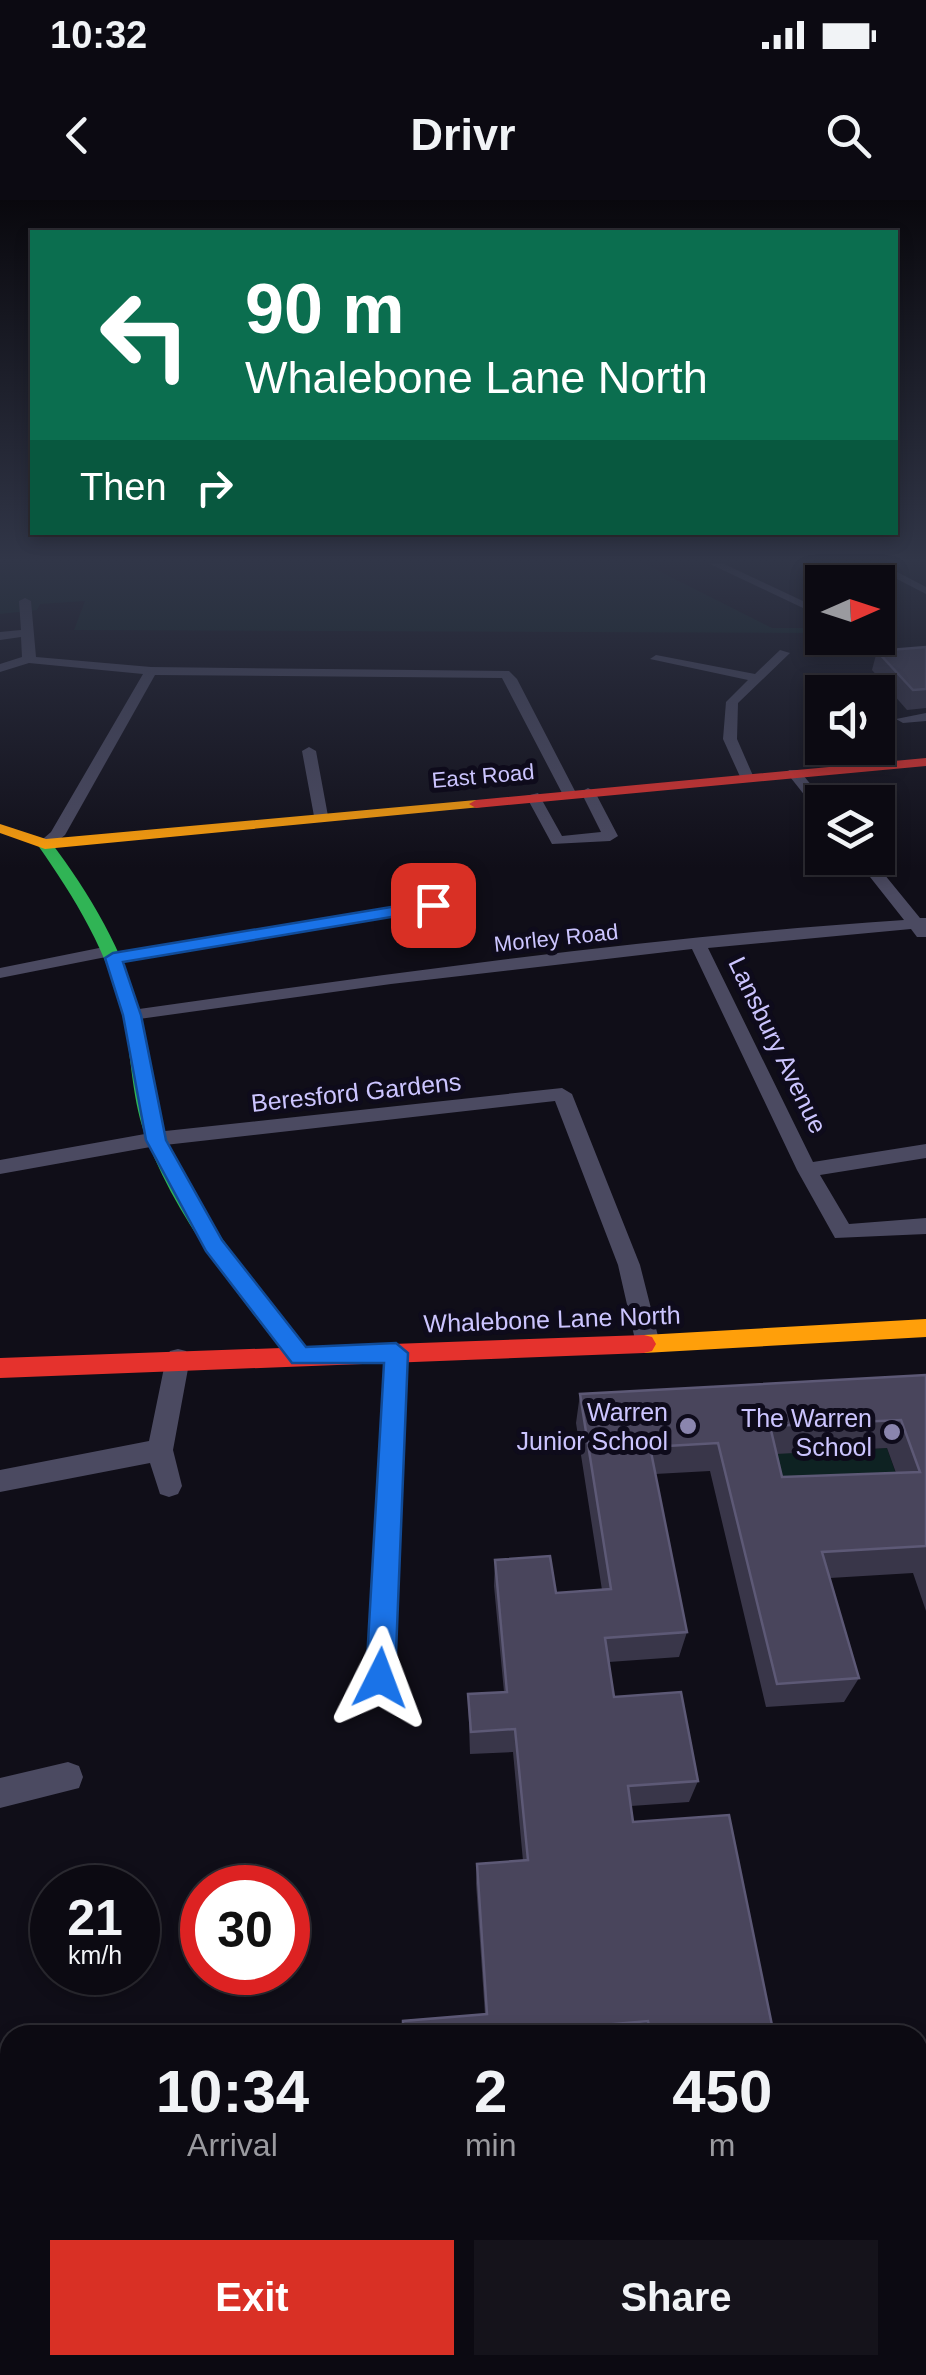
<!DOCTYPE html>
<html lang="en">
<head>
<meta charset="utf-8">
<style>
	body { margin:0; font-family:Arial,sans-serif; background:#15131b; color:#f1f3f6; height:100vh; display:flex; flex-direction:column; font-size:38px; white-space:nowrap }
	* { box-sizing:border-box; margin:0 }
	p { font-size:32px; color:#9a9a9f }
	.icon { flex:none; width:55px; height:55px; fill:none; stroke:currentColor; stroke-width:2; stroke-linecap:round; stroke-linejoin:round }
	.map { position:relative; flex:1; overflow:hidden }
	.drawer { position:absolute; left:0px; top:1825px; width:928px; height:350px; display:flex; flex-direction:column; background:#0c0a12; border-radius:30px 30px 0 0; box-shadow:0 5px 15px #0003,0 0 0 2px #2c2b32 }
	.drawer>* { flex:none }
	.banner { position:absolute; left:30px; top:30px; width:868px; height:305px; border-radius:0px; box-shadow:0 5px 15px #0003,0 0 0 2px #2c2b32; background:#0b6e4f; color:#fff; overflow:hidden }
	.needle { width:65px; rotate:87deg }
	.controls { position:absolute; left:805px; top:365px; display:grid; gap:20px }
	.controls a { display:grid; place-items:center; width:90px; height:90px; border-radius:0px; background:#0c0a12; box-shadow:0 5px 15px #0003,0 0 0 2px #2c2b32; font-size:50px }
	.speed { position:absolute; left:30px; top:1665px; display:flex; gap:20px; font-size:50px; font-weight:700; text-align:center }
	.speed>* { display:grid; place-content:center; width:130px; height:130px; border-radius:50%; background:#0c0a12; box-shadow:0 5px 15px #0003,0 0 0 2px #2c2b32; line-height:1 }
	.speed small { font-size:25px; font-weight:400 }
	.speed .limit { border:15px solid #d22; background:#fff; color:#111 }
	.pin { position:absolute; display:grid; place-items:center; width:85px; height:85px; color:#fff; margin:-42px; border-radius:20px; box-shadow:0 5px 15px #0006 }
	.me { position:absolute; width:110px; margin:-55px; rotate:3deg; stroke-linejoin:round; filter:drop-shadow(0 0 8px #0008) }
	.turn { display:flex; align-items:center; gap:35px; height:210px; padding:0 50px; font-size:45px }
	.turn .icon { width:130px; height:130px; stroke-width:2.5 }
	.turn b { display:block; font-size:70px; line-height:85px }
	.then { display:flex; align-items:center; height:95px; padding:0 50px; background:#0003; gap:20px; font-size:38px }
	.eta { display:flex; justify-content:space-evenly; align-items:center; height:170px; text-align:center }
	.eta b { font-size:60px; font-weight:700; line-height:70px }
	.cta { display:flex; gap:20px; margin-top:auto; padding:20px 50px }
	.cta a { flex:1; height:115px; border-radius:0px; background:#d93025; color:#fff; font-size:40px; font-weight:700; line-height:115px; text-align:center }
	.cta a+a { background:#15131b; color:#f1f3f6 }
	.status { display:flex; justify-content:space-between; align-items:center; height:70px; padding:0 50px; background:#0c0a12; direction:ltr }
	.status svg { height:28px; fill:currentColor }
	header { display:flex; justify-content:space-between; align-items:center; height:130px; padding:0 50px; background:#0c0a12; font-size:45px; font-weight:700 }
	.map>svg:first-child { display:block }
	.green { fill:#0e2222 }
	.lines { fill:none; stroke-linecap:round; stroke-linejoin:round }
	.street { fill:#4b4a61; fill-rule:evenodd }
	.fast { fill:#30b455; fill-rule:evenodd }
	.slow { fill:#ff9f0a; fill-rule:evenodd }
	.jam { fill:#e5322d; fill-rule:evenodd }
	.wall { fill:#393649; fill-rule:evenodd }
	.building { fill:#49455c; stroke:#5d5976; stroke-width:2.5; fill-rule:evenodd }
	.route { fill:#1a73e8; stroke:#114b97; stroke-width:2.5 }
	.poi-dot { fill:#8a85ae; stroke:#0e0b1b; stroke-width:4 }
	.labels { text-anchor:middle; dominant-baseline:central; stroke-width:10; stroke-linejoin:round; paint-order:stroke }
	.far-street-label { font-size:22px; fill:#ccc5ff; stroke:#0e0b1b }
	.street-label { font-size:25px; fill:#ccc5ff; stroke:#0e0b1b }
	.poi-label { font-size:25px; fill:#ccc5ff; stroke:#0e0b1b; text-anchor:end }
</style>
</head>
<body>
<div class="status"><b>10:32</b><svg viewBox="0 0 49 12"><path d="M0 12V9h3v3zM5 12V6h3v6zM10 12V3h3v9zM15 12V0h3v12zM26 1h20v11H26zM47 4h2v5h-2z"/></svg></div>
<header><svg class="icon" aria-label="back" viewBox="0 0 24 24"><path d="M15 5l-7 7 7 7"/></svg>Drivr<svg class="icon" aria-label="search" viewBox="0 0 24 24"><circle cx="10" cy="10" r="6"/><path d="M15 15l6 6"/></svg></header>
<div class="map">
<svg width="926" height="2175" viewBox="0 0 926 2175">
	<rect width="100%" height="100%" fill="#100e18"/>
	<!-- green -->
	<path class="green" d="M0 363H643L772 428H822V433L74 430 85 401 40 404 37 410 0 414Z
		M887 1248 905 1300 772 1305 760 1254Z
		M918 2156 926 2159V2175H193V2165H918Z"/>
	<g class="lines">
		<!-- street -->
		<path class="street" d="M708 363H722L822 410V417Z
			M866 363H880L926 387V394Z
			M25 398 31 401 36 457 151 467 509 471 517 479 576 593 569 597 562 593 502 478 155 475 65 635 50 647H40L37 644 51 632 143 474 29 463 0 472V464L22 457 21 437 0 440V432L21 430 19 401Z
			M780 450 790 453 738 503 737 539 754 578 742 581 723 539 726 502 748 480 650 459 656 455 755 474Z
			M926 513V521L903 523 896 519Z
			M309 547 316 551 328 616 321 620 314 616 302 551Z
			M789 570H799L825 602 822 612 817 611 787 573Z
			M588 588 595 592 618 636 610 641 552 644 526 596 538 593 562 636 601 632 581 592Z
			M855 658H871L920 718H926V737H917L911 729 708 748 813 962 926 944V958L820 975 849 1024 926 1018V1034L835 1038 797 970 692 749 391 784 132 820 123 815 132 810C388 774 646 737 904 720Z
			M433 700 441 705 439 708 113 764 107 763 106 757 0 778V768L109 746 115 747 116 753Z
			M562 888 572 894 640 1065 660 1144 656 1151H640L636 1144 618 1065 555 901 156 946 0 974V960L156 932Z
			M396 1144 404 1146 408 1153 395 1478 391 1488 381 1492 371 1488 367 1478 384 1153 388 1146Z
			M178 1149 186 1151 190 1158 173 1250 182 1286 178 1294 169 1297 160 1294 150 1263 0 1292V1270L149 1241 166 1158 170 1151Z
			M68 1562 79 1566 83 1577 79 1588 0 1608V1578Z
			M10 1987V2025L0 2028V1990Z"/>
		<!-- fast -->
		<path class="fast" d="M40 641H50C90 694 124 751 141 816 151 858 151 901 168 942 200 1020 256 1084 308 1149L312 1156 308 1163H292C237 1093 179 1023 147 940 132 902 132 860 124 820 110 755 75 698 37 644Z"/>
		<!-- slow -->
		<path class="slow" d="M476 600 483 604 481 607 45 649 0 633V624L46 639Z
			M926 1119V1137L644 1153 636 1151 632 1144 636 1137 644 1135Z"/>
		<!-- jam -->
		<path class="jam" d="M926 558V566L476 608 469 604 476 600Z
			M644 1135 652 1137 656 1144 652 1151 644 1153 0 1178V1158Z"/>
	</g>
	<!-- wall -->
	<path class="wall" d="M926 447V508L907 510 872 470 877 451Z
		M926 1175V1411L913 1373 830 1378 859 1478 844 1502 766 1507 710 1271 655 1274 687 1432 679 1457 609 1462 614 1497 698 1581 689 1602 631 1606 633 1622 774 1835H403L485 1815 476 1683 477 1664 523 1661 513 1552 470 1554 468 1494 504 1492 494 1386 495 1360 556 1393 602 1390 576 1223 580 1194ZM887 1248 896 1273 782 1277 776 1254Z"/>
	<!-- building -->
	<path class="building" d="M926 447V489L913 490 877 451Z
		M926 1175V1346L822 1352 859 1478 777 1484 718 1243 650 1247 687 1432 605 1438 614 1497 681 1492 698 1581 628 1586 633 1622 729 1615 774 1835H651L648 1821 557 1829V1835H403V1821L487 1814 477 1664 528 1660 515 1529 471 1532 468 1494 507 1492 495 1360 550 1356 556 1393 611 1389 580 1194ZM901 1220 920 1272 782 1277 770 1226Z
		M918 1911H926V2160H918Z"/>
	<!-- sky -->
	<linearGradient id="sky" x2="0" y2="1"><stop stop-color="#09080d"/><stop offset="0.54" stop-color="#313648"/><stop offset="1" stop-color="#313648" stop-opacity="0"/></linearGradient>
	<rect width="926" height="668" fill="url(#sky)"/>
	<!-- route -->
	<path class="route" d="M433 700 439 702V709L123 762 141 815 166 940 222 1040 306 1147 396 1143 408 1153 395 1478 391 1488 380 1492 370 1488 366 1478 384 1163H292L206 1051 146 940 123 815 105 758 113 753Z"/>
	<!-- markers -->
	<g class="poi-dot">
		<circle cx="688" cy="1226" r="10"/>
		<circle cx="892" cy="1232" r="10"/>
	</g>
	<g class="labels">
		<!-- far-street labels -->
		<g class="far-street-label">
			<text transform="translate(483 576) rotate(-5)">East Road</text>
			<text transform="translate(556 738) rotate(-6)">Morley Road</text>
		</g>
		<!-- street labels -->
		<g class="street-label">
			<text transform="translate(778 845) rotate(64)">Lansbury Avenue</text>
			<text transform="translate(356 892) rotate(-6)">Beresford Gardens</text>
			<text transform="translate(552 1119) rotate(-2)">Whalebone Lane North</text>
		</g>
		<!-- poi labels -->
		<g class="poi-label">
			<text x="668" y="1212">Warren<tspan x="668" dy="29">Junior School</tspan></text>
			<text x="872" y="1218">The Warren<tspan x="872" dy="29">School</tspan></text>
		</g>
	</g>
</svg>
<div class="controls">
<a><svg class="needle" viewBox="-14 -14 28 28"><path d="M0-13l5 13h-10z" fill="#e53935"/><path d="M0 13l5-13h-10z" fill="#9a9a9f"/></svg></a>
<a><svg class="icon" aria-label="sound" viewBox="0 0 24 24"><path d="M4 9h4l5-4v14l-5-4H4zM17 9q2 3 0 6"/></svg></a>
<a><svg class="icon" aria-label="layers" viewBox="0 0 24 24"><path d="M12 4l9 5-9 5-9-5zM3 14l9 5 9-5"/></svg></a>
</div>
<div class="speed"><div>21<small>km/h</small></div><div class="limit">30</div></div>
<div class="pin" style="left:433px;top:705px;background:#d93025"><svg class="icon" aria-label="arrive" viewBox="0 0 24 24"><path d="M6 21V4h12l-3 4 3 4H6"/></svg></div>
<svg class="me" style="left:380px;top:1478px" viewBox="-20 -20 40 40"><path d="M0-17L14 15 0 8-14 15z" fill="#1a73e8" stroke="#fff" stroke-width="4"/></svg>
<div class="banner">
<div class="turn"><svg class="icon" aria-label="left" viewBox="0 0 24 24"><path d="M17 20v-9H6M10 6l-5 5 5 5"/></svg><div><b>90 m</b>Whalebone Lane North</div></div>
<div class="then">Then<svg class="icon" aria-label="right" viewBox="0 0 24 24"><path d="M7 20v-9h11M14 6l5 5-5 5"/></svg></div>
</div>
<section class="drawer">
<div class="eta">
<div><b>10:34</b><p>Arrival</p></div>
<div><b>2</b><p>min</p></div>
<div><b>450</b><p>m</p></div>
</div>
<div class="cta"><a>Exit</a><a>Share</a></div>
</section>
</div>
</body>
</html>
